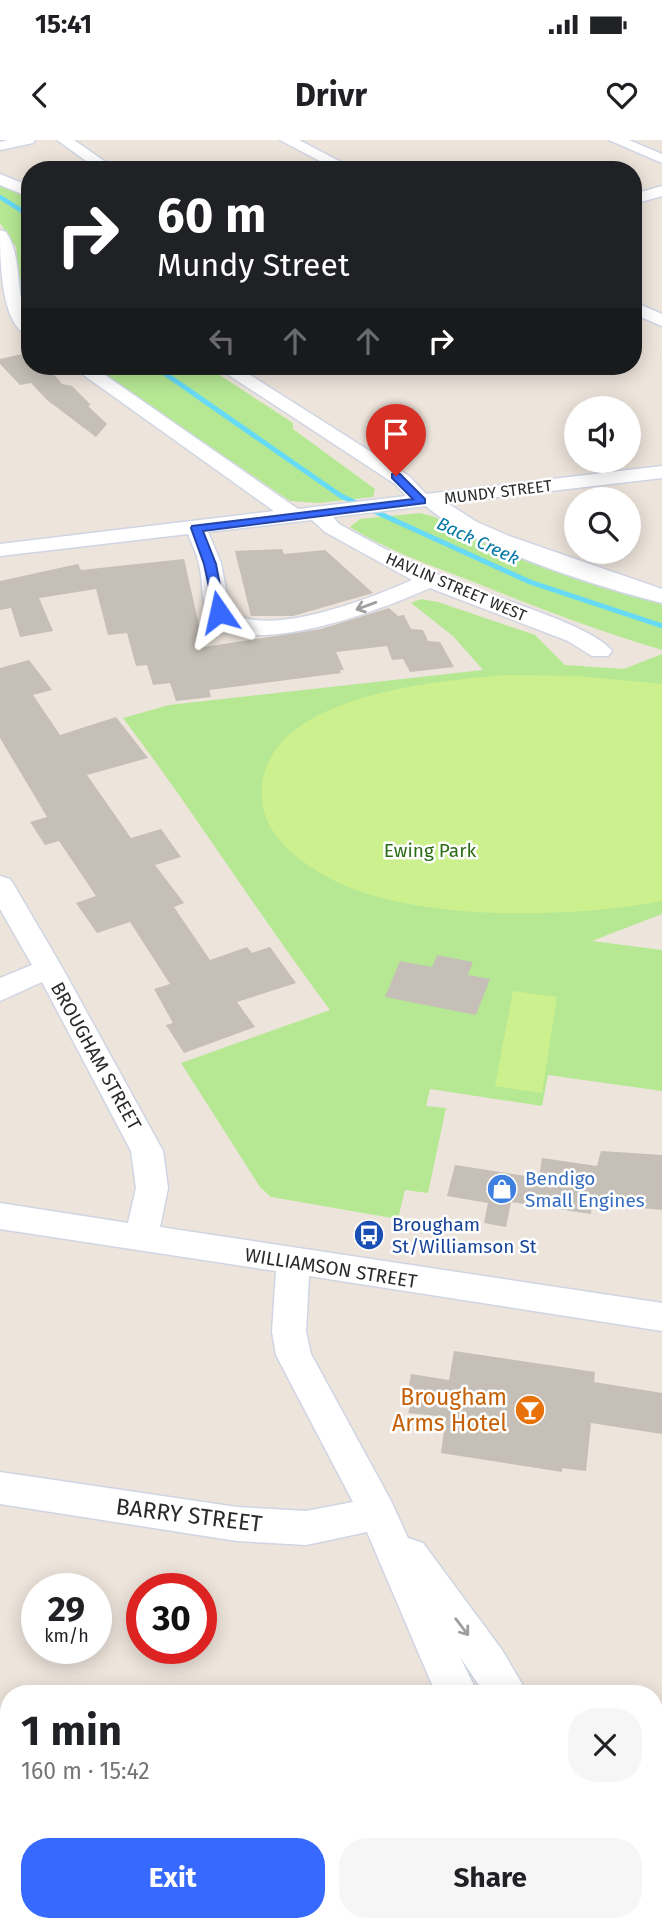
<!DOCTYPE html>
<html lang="en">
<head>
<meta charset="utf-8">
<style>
	body { margin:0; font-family:"Fira Sans",sans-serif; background:#f6f6f6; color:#202124; height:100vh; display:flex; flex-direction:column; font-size:26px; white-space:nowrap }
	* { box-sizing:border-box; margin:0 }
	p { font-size:23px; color:#757577 }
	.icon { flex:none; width:38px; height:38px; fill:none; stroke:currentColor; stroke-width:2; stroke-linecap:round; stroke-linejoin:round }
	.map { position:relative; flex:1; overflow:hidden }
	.panel { position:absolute; left:0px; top:1545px; width:663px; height:247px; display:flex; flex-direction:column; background:#fff; border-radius:28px 28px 0 0; box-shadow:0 4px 18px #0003 }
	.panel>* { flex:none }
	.top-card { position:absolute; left:21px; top:21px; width:621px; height:214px; border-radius:28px; box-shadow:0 4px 18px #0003; background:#202124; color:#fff; overflow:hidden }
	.controls { position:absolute; left:564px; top:256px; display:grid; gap:14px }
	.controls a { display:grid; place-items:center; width:77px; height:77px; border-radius:50%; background:#fff; box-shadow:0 4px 18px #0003; font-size:35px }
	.speed { position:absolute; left:21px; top:1433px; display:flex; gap:14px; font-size:35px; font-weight:700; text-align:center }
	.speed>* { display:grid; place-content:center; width:91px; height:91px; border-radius:50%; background:#fff; box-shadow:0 4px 18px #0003; line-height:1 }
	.speed small { font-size:18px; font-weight:400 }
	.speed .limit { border:10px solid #d22; background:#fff; color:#111 }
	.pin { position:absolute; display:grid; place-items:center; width:60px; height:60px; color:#fff; margin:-72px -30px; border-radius:50% 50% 50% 0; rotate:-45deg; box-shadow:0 0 7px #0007 }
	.pin .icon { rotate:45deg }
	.me { position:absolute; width:77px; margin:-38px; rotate:349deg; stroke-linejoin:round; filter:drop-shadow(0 0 5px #0008) }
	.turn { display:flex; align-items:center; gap:24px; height:147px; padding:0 21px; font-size:32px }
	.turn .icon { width:91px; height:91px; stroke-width:2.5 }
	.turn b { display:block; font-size:49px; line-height:60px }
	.lanes { display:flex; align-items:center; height:66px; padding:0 21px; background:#0003; justify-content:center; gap:35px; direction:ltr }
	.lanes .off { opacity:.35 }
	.round { display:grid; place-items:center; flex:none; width:74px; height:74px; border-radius:28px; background:#f6f6f6 }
	.overview { display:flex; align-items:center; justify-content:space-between; height:119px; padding:0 21px }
	h1 { font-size:42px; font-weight:700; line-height:52px }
	.primary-button { display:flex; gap:14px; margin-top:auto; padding:14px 21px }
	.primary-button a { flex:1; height:80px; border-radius:28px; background:#3769ff; color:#fff; font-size:28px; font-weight:700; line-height:80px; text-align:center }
	.primary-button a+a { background:#f6f6f6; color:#202124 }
	.status { display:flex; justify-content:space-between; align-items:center; height:49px; padding:0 35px; background:#fff; direction:ltr }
	.status svg { height:19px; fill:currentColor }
	header { display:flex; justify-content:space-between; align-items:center; height:91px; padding:0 21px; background:#fff; font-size:32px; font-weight:700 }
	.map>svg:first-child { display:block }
	.green { fill:#b6e893 }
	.pitch { fill:#cdf08e }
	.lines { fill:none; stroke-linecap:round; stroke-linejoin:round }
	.stream-far1 { stroke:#66daf7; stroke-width:4.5 }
	.stream { stroke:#66daf7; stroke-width:5 }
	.building { fill:#c5bfb7 }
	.minor-casing { stroke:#d0d5e4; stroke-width:3 }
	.minor { fill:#fff; fill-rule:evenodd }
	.oneway { stroke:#9f9f9f }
	.route { fill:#3769ff; stroke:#2444a6; stroke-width:2 }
	.labels { text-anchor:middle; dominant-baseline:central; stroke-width:5; stroke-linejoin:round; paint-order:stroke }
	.far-street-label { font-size:16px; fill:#2a2a2a; stroke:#fff }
	.far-water-label { font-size:18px; font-style:italic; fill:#0478a5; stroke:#fff }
	.park-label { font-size:19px; fill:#2d6d15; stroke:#fff }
	.street-label { font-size:19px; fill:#2a2a2a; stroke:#fff }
	.shop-label { font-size:19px; fill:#366cbe; stroke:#fff; text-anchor:start }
	.transit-label { font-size:19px; fill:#164399; stroke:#fff; text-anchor:start }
	.near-food-label { font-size:23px; fill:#c56008; stroke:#fff; text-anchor:end }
	.near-street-label { font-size:23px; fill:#2a2a2a; stroke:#fff }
</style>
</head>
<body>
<div class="status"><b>15:41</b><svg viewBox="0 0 49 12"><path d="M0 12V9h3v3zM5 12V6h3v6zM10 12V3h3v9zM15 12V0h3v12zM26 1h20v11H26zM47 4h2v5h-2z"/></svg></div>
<header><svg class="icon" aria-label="back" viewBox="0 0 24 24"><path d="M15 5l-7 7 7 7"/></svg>Drivr<svg class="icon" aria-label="heart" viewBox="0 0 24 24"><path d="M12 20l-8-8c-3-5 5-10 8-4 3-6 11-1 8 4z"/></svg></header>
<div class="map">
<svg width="662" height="1791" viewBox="0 0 662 1791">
	<rect width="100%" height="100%" fill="#ede4db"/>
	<!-- green -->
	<path class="green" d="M0 42 30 56V182L22 171 16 107 0 83Z
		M92 226H206L293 283V289L375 349 373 357 318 363 290 361Z
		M420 373 435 377 455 389 662 459V510C595 490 531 465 466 439 427 424 385 409 350 387L360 379Z
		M421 459 438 462 535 495 565 525 624 529 662 514V774L592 801 662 810V951L548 935 542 966 430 949 426 966 446 968 428 1053 405 1050 398 1079 271 1057 260 1047 181 923 330 870C258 774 195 673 123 578L169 565 483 530 453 496 411 463Z"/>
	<!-- pitch -->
	<path class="pitch" d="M507 535 577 536 662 544V761C573 778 420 782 337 742 305 726 265 699 262 660 254 555 436 541 507 535Z
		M513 851 557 857 542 953 495 946Z"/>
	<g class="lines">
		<!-- stream-far1 -->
		<path class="stream-far1" d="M0 57 30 76"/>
		<!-- stream -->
		<path class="stream" d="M154 226 341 356 530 442 662 486"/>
	</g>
	<!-- building -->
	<path class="building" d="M22 214 30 226 40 233 51 231 62 244 72 246 91 265 88 266 107 284 96 297 47 260 31 243 20 245 0 224V219Z
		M282 409 284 414 325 410 373 453 293 476H251L235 411Z
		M184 419 204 507 321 489 389 468 398 476 404 475 411 489 423 490 428 501 440 502 454 527 410 532 403 519 392 520 387 506 336 512 344 530H340L341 533 209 550 211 557 176 561 170 543 153 545 147 525 136 526 127 493 108 495 96 449 39 458 53 491 20 497 11 468 0 470V441L78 424 81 430Z
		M29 520 52 550 33 555 60 595 116 577 148 618 87 635 131 698 161 689 181 717 155 725 184 763 174 767 210 820 247 807 252 813 270 807 296 843 237 862 255 887 184 913 166 885 173 883 154 849 170 844 130 782 97 793 76 763 96 756 59 701 45 705 30 682 47 677 0 598V528Z
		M437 815 473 822 468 835 490 839 476 875 385 857 400 821 432 827Z
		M601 1011 662 1015V1070L592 1063 591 1074 511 1062 506 1087 484 1083 488 1063 447 1056 455 1025 539 1038 542 1018 597 1026Z
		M454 1211 595 1232 594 1242 662 1253V1294L591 1283 586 1331 562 1328V1332L441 1313 446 1277 408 1273 410 1267H405L411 1234 449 1240Z"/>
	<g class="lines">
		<!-- minor casing -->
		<g class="minor-casing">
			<path id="minor" d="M8 0H35L33 3 0 10V2Z
				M57 0H74L117 30H99Z
				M280 0H299L356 30H337Z
				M609 0H629L662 14V23Z
				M0 34 30 46V57L0 45Z
				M662 46V56L634 64V54Z
				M0 90 6 92C19 112 17 135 21 158 24 172 30 181 30 196 0 188 0 117 0 90Z
				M634 162 662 174V186L634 174Z
				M71 226H92L298 369 406 356 395 344 215 226H236L409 336 426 354 662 326V338L447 363 477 382 509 396 662 449V463C601 448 471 407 426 366L333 377 339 384C376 404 411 424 450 440 484 454 593 485 612 511L608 516H592L568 501 430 448C388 467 253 520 214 481 199 466 204 443 199 424 197 414 192 404 188 394L0 416V404L274 371ZM312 380 325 392 412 440C374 457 267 500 230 471L221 423 208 392Z
				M0 736 10 739 14 745 63 829 163 1011 168 1048 160 1087 662 1163V1191L309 1136 306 1192 311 1214 391 1361 408 1398 423 1403 502 1510 528 1554H485L460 1517 478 1554H436L367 1392 306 1405 237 1401 0 1364V1332L237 1367 306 1371 353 1362 276 1215 272 1192 276 1131 0 1089V1063L128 1083 136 1048 131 1011 42 842 0 861V838L32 825 0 769Z
				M0 1699 9 1701V1745L0 1743Z
				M654 1763 662 1766V1791H630L627 1783H654Z
				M9 1765V1783H41L38 1791H0V1772Z
				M274 1783H349L352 1791H277Z
				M537 1783H610L613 1791H534Z"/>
		</g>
		<!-- minor -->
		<use href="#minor" class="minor"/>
	</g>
	<!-- one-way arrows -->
	<defs><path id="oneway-shaft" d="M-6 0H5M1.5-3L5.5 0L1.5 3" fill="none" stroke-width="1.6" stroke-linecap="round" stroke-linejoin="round" transform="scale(1.75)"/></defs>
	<g class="oneway">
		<use href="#oneway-shaft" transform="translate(366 466) rotate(160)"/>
		<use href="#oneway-shaft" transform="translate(462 1487) rotate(53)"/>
	</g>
	<!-- route -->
	<path class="route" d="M392 334H400L425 359V363L203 391 216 424 225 472 215 475 204 424 191 388 192 386 413 359 392 338Z"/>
	<!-- icons -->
	<defs>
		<g id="shop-disc" transform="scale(1.575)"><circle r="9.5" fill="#3f7fe0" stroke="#fff"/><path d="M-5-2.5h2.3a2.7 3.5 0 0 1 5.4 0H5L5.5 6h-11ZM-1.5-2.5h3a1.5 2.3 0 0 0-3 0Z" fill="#fff"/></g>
		<g id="bus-disc" transform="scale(1.575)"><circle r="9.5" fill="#1a4fb4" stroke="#fff"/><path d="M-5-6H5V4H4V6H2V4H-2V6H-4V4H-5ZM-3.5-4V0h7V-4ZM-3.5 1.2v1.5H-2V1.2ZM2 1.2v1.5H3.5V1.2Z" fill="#fff"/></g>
		<g id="bar-disc" transform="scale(1.575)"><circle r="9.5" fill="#e8710a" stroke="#fff"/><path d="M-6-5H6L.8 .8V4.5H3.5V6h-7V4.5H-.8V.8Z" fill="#fff"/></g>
	</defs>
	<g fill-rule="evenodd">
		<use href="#shop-disc" x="502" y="1049"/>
		<use href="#bus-disc" x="369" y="1095"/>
		<use href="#bar-disc" x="530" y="1270"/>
	</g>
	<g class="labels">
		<!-- far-street labels -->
		<g class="far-street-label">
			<text transform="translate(498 352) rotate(-7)">MUNDY STREET</text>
			<text transform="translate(456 447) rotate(23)">HAVLIN STREET WEST</text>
		</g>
		<!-- far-water labels -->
		<g class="far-water-label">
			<text transform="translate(478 401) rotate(25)">Back Creek</text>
		</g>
		<!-- park labels -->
		<g class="park-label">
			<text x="430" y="710">Ewing Park</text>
		</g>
		<!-- street labels -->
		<g class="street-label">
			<text transform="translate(96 916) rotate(61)">BROUGHAM STREET</text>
			<text transform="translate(331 1128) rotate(9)">WILLIAMSON STREET</text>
		</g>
		<!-- shop labels -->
		<g class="shop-label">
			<text x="525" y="1038">Bendigo<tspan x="525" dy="22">Small Engines</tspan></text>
		</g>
		<!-- transit labels -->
		<g class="transit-label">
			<text x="392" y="1084">Brougham<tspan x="392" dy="22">St/Williamson St</tspan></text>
		</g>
		<!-- near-food labels -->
		<g class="near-food-label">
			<text x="507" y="1257">Brougham<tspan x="507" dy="26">Arms Hotel</tspan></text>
		</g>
		<!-- near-street labels -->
		<g class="near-street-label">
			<text transform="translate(189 1375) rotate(7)">BARRY STREET</text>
		</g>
	</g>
</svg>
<div class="controls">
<a><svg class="icon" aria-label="sound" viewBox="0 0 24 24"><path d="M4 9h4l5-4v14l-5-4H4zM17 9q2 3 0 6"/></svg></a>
<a><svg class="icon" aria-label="search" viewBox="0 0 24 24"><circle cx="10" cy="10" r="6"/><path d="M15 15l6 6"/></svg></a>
</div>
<div class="speed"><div>29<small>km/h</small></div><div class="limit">30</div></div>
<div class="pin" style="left:396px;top:336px;background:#d93025"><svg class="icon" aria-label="arrive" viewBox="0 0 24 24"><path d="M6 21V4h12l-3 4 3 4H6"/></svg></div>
<svg class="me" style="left:219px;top:472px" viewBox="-20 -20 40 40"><path d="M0-17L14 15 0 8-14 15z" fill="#3769ff" stroke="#fff" stroke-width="4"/></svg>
<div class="top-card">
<div class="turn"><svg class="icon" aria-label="right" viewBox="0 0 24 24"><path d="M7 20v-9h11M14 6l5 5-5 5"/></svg><div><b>60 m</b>Mundy Street</div></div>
<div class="lanes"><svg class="icon off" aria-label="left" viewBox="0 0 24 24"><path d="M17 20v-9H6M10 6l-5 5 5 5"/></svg><svg class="icon off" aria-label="ahead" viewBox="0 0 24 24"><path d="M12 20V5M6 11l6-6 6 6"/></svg><svg class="icon off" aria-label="ahead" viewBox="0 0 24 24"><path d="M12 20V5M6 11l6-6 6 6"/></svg><svg class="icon" aria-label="right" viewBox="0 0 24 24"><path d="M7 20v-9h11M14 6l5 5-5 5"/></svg></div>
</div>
<section class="panel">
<div class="overview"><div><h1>1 min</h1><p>160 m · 15:42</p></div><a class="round"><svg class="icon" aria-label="close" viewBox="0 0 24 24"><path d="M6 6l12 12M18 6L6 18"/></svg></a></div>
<div class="primary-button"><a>Exit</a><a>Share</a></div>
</section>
</div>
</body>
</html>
